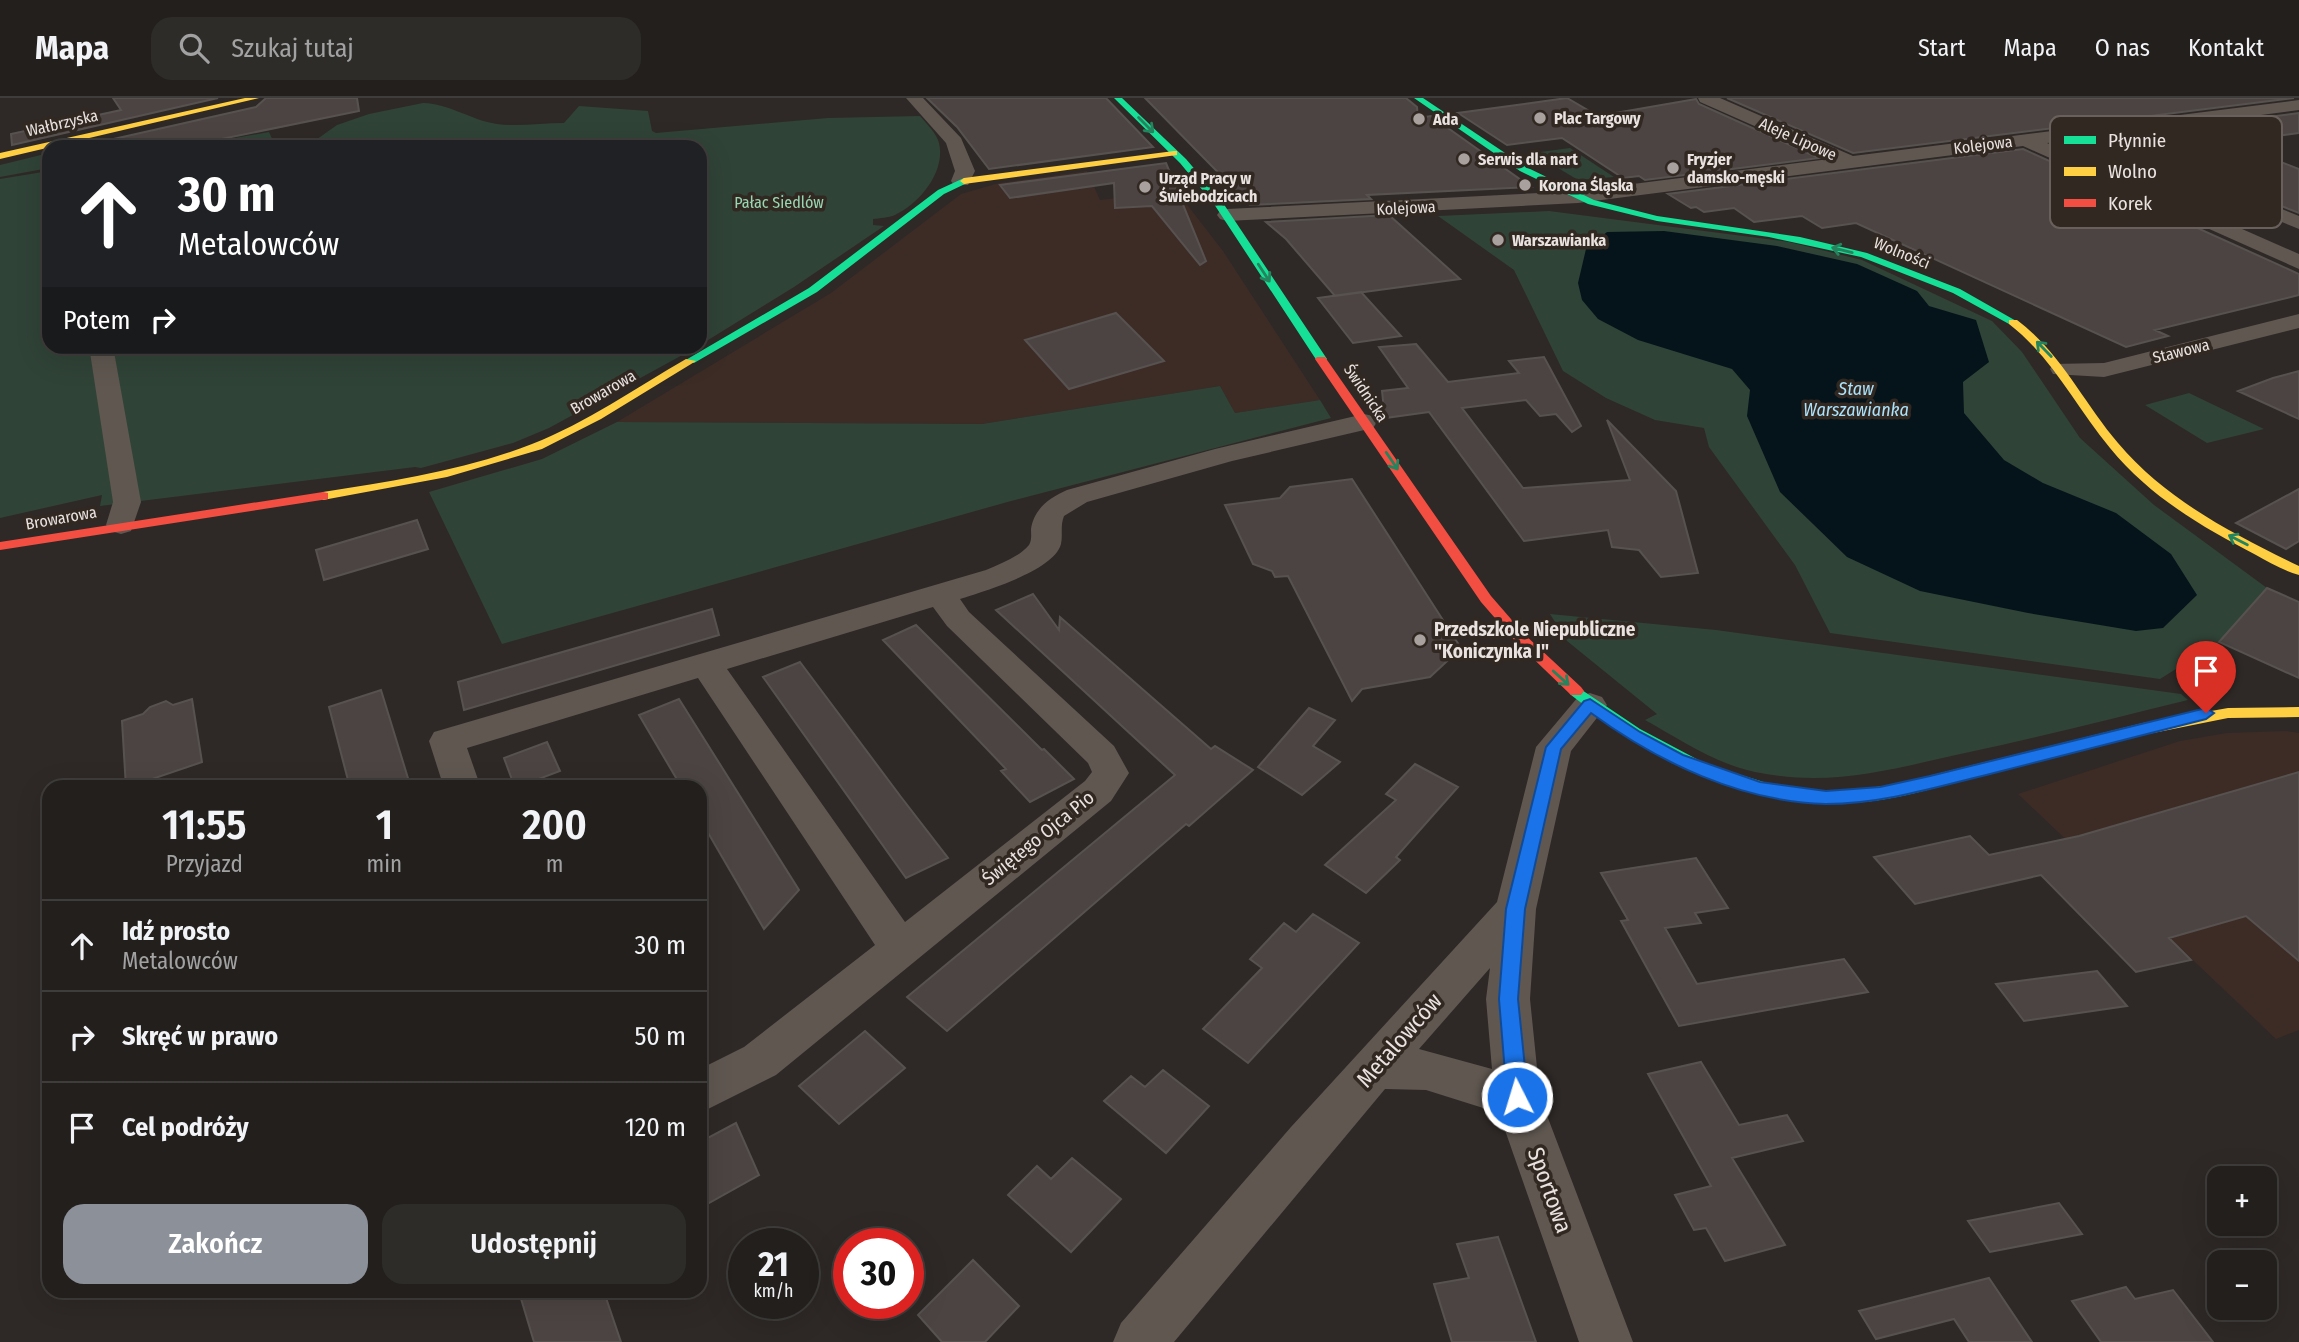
<!DOCTYPE html>
<html lang="pl">
<head>
<meta charset="utf-8">
<style>
	body { margin:0; font-family:"Fira Sans Condensed",sans-serif; background:#2e2c29; color:#f1f3f6; height:100vh; display:flex; flex-direction:column; font-size:26px; white-space:nowrap }
	* { box-sizing:border-box; margin:0 }
	p { font-size:23px; color:#a2a2a3 }
	.icon { flex:none; width:38px; height:38px; fill:none; stroke:currentColor; stroke-width:2; stroke-linecap:round; stroke-linejoin:round }
	.map { position:relative; flex:1; overflow:hidden }
	.sheet { position:absolute; left:42px; top:682px; width:665px; height:518px; display:flex; flex-direction:column; background:#221f1c; border-radius:21px; box-shadow:0 7px 28px #0002,0 0 0 2px #3f3d3b }
	.sheet>* { flex:none }
	.banner { position:absolute; left:42px; top:42px; width:665px; height:214px; border-radius:21px; box-shadow:0 7px 28px #0002,0 0 0 2px #3f3d3b; background:#202124; color:#fff; overflow:hidden }
	.buttons { position:absolute; left:2207px; top:1068px; display:grid; gap:14px }
	.buttons a { display:grid; place-items:center; width:70px; height:70px; border-radius:14px; background:#221f1c; box-shadow:0 7px 28px #0002,0 0 0 2px #3f3d3b; font-size:35px }
	.speed { position:absolute; left:728px; top:1130px; display:flex; gap:14px; font-size:35px; font-weight:700; text-align:center }
	.speed>* { display:grid; place-content:center; width:91px; height:91px; border-radius:50%; background:#221f1c; box-shadow:0 7px 28px #0002,0 0 0 2px #3f3d3b; line-height:1 }
	.speed small { font-size:18px; font-weight:400 }
	.speed .limit { border:10px solid #d22; background:#fff; color:#111 }
	.pin { position:absolute; display:grid; place-items:center; width:60px; height:60px; color:#fff; margin:-72px -30px; border-radius:50% 50% 50% 0; rotate:-45deg; box-shadow:0 0 7px #0007 }
	.pin .icon { rotate:45deg }
	.me { position:absolute; width:77px; margin:-38px; rotate:355deg; stroke-linejoin:round; filter:drop-shadow(0 0 5px #0008) }
	.turn { display:flex; align-items:center; gap:24px; height:147px; padding:0 21px; font-size:32px }
	.turn .icon { width:91px; height:91px; stroke-width:2.5 }
	.turn b { display:block; font-size:49px; line-height:60px }
	.then { display:flex; align-items:center; height:66px; padding:0 21px; background:#0003; gap:14px; font-size:26px }
	.eta { display:flex; justify-content:space-evenly; align-items:center; height:119px; text-align:center }
	.eta b { font-size:42px; font-weight:600; line-height:49px }
	.action { display:flex; gap:14px; margin-top:auto; padding:14px 21px }
	.action a { flex:1; height:80px; border-radius:21px; background:#8c9099; color:#fff; font-size:28px; font-weight:600; line-height:80px; text-align:center }
	.action a+a { background:#2e2c29; color:#f1f3f6 }
	ul { padding:0; list-style:none }
	li { display:flex; align-items:center; gap:21px; height:91px; padding:0 21px; border-top:2px solid #3f3d3b }
	li div { flex:1 }
	li b { display:block; font-size:26px }
	li em { font-style:normal }
	header { display:flex; align-items:center; gap:42px; box-sizing:border-box; height:98px; padding:0 35px; background:#221f1c; border-bottom:2px solid #3f3d3b }
	header strong { font-size:33px }
	nav { display:flex; gap:38px; margin-inline-start:auto; font-size:24px }
	.search { width:490px; height:63px; background:#2e2c29; display:flex; align-items:center; gap:18px; box-sizing:border-box; padding:0 24px; border-radius:21px; color:#a2a2a3; font-size:26px }
	.map>svg:first-child { display:block }
	.industrial { fill:#3d2c25 }
	.green { fill:#304337 }
	.water { fill:#05141b }
	.building { fill:#4c4442; stroke:#575250; stroke-width:2 }
	.lines { fill:none; stroke-linecap:round; stroke-linejoin:round }
	.street { fill:#5f5750; fill-rule:evenodd }
	.fast { fill:#16e098; fill-rule:evenodd }
	.slow { fill:#ffcf43; fill-rule:evenodd }
	.jam { fill:#f24e42; fill-rule:evenodd }
	.oneway { stroke:#24845d }
	.route { fill:#1a73e8; stroke:#114b97; stroke-width:2 }
	.poi-dot { fill:#a8a19e; stroke:#322822; stroke-width:2.5 }
	.labels { text-anchor:middle; dominant-baseline:central; stroke-width:7; stroke-linejoin:round; paint-order:stroke }
	.far-poi-label { font-size:16px; font-weight:bold; fill:#e9e2df; stroke:#322822; text-anchor:start }
	.far-street-label { font-size:16px; fill:#e9e2df; stroke:#322822 }
	.far-park-label { font-size:16px; fill:#98d7b2; stroke:#322822 }
	.far-water-label { font-size:18px; font-style:italic; fill:#ace3fc; stroke:#322822 }
	.poi-label { font-size:19px; font-weight:bold; fill:#e9e2df; stroke:#322822; text-anchor:start }
	.street-label { font-size:19px; fill:#e9e2df; stroke:#322822 }
	.near-street-label { font-size:23px; fill:#e9e2df; stroke:#322822 }
	.key { fill:#322822; stroke:#69605b; stroke-width:2 }
	.key-label { font-size:19px; fill:#e9e2df }
</style>
</head>
<body>
<header>
<strong>Mapa</strong>
<div class="search"><svg class="icon" aria-label="search" viewBox="0 0 24 24"><circle cx="10" cy="10" r="6"/><path d="M15 15l6 6"/></svg>Szukaj tutaj</div>
<nav><a>Start</a><a>Mapa</a><a>O nas</a><a>Kontakt</a></nav>
</header>
<div class="map">
<svg width="2299" height="1244" viewBox="0 0 2299 1244">
	<rect width="100%" height="100%" fill="#2e2926"/>
	<!-- industrial -->
	<path class="industrial" d="M1087 73 1100 102 1134 98 1136 104 1182 100 1223 153 1320 302 1235 315 1220 288 982 326 617 324 831 195 961 96 999 85Z
		M2286 633 2299 635V932L2276 941 2018 696 2180 643 2227 635Z"/>
	<!-- green -->
	<path class="green" d="M423 5C451 6 470 22 497 26 518 29 542 25 564 25L579 8 648 13 652 33 656 35 828 20 920 18C926 25 937 36 939 45 946 74 919 106 895 117 888 120 880 120 873 121V127L884 128 794 189 700 247V49H306L337 27 369 16Z
		M269 34 276 49H184Z
		M1570 50 1614 79 1578 82 1533 55Z
		M49 55V70L0 79V67Z
		M49 73V248L697 249 549 330 513 345 421 370 415 369 100 408 102 397 0 420V81Z
		M1549 113 1789 144 1862 162 1992 223 2022 254 2080 340 2154 407 2267 490 2219 544 2160 581 1830 535 1795 467 1709 349 1704 330 1655 322 1606 300 1563 273 1514 172 1438 118Z
		M1220 288 1235 315 1320 302 1331 320 1011 403 502 546 429 394 542 361 617 324 982 326Z
		M2189 295 2264 331 2207 345 2145 307Z
		M1550 516 1716 532 2181 596 2188 602C2114 620 2040 639 1965 655 1891 671 1832 690 1755 674 1716 666 1679 641 1645 622L1657 616 1567 543Z"/>
	<!-- water -->
	<path class="water" d="M1664 133 1777 148 1857 166 1917 193 1929 208 1976 222 1989 264 1963 284 1964 315 2004 362 2043 385 2116 415 2171 456 2197 497 2163 530 2136 533 2028 515 1920 493 1847 459 1780 394 1747 318 1750 292 1732 271 1638 242 1598 221 1582 202 1578 185 1586 151 1607 134Z"/>
	<!-- building -->
	<path class="building" d="M113 0H218L12 47 11 36 121 12Z
		M266 0H357L359 13 182 49H78L256 9Z
		M927 0H1106L1153 49 989 71 957 29Z
		M1145 0H1406L1417 9 1418 20 1431 18 1531 89 1367 97 1371 101 1250 107Z
		M1567 0 1598 18 1696 1 1699 6 1819 60 1645 82 1639 78 1623 80 1562 40 1507 47 1458 15Z
		M1727 0H2294L1853 55Z
		M2299 15V35L2229 44 2299 71V115L2194 73 2185 74 2181 79 2185 87 2275 124 2244 129 2057 46Z
		M2023 51 2299 176V197L2155 232 2168 238 2126 249 1856 125 1822 130 1802 118 1754 124 1734 110 1704 114 1696 109 1691 110 1668 96Z
		M1166 65 1206 163 1200 167 1152 108 1115 110 1114 85 1010 100 1000 87Z
		M1389 117 1460 181 1335 198 1286 141 1266 124Z
		M1361 194 1401 238 1353 245 1318 200Z
		M1116 215 1164 263 1069 291 1025 242Z
		M1416 246 1448 284 1519 275 1509 263 1544 259 1581 328 1572 334 1556 316 1540 318 1526 302 1462 310 1523 390 1630 382 1607 322 1676 393 1698 475 1661 479 1639 452 1612 449 1608 432 1524 443 1429 314 1385 320 1382 293 1408 290 1379 249Z
		M2299 273V321L2238 293 2273 280Z
		M1352 381 1461 550 1430 579 1362 591 1352 603 1288 478 1275 479 1272 473 1253 466 1225 407 1280 400 1290 389Z
		M2299 391V443L2286 451 2236 425Z
		M417 422 428 451 324 482 316 452Z
		M2267 490 2299 504V580L2219 544Z
		M1033 496 1059 532 1060 519 1211 651 1215 648 1253 672 1189 728 1186 726 947 933 907 899 1175 677 996 512Z
		M712 511 719 537 464 612 458 584Z
		M916 527 1042 652 1044 651 1074 681 1030 704 1001 673 1006 671 883 542Z
		M800 564 901 699 948 760 906 780 763 579Z
		M381 592 411 690H350L329 609Z
		M192 601 202 664 126 690 122 623 143 616 150 609 166 603 173 607Z
		M679 601 799 792 764 831 700 721V690H682L639 617Z
		M1309 610 1335 622 1313 648 1340 664 1302 697 1258 669Z
		M547 644 560 673 515 690 504 660Z
		M1415 666 1458 689 1396 759 1400 762 1366 795 1325 767 1396 702 1386 696Z
		M2299 674V863L2246 818 2169 840 2191 862 2136 874 2041 777 1915 806 1874 759 1970 738 1989 757 2079 738Z
		M1696 760 1728 810 1695 815 1701 825 1665 830 1697 886 1844 861 1868 894 1679 928 1621 823 1628 822 1601 775Z
		M1313 816 1359 845 1248 965 1203 931 1262 870 1250 861 1284 825 1296 834Z
		M2097 873 2127 908 2024 923 1996 886Z
		M865 933 905 970 839 1026 799 988Z
		M1701 964 1739 1027 1787 1017 1803 1043 1732 1060 1785 1147 1725 1163 1706 1130 1694 1132 1675 1097 1711 1088 1648 976Z
		M1163 972 1209 1008 1166 1055 1104 1003 1131 978 1145 989Z
		M736 1025 759 1077 700 1110V1044Z
		M1072 1060 1121 1101 1071 1154 1008 1097 1037 1068 1051 1081Z
		M2059 1105 2082 1136 1990 1154 1968 1123Z
		M1498 1139 1536 1244H1452L1434 1186 1469 1180 1457 1146Z
		M973 1162 1019 1208 985 1244H942L918 1217Z
		M1989 1180 2032 1244H1969L1954 1221 1876 1241 1859 1213Z
		M2126 1189 2135 1201 2173 1192 2213 1244H2101L2072 1203Z
		M519 1194H604L621 1244H534Z"/>
	<g class="lines">
		<!-- street -->
		<path class="street" d="M906 0H923L961 40 975 73 968 87H954L951 83 955 73 946 45Z
			M1698 0H1720L1853 58 2299 2V12L2047 45 2299 156V171L2023 48 1578 105 1227 123 1220 121 1217 117 1220 113 1227 111 1578 93 1829 61 1700 4Z
			M2193 75 2299 118V131L2186 85 2183 81 2186 77Z
			M2299 216V230L2104 279 2053 276 2050 271 2053 266 2104 265Z
			M89 248H113L141 404 131 433 121 436 111 433 106 427 113 404Z
			M1364 316 1373 318 1377 324 1373 330 1232 363 1087 404 1064 418C1060 428 1063 437 1061 446 1054 473 984 493 960 501L969 514 1114 648 1129 675 1111 703 776 977 700 1015V971L744 949 875 847 698 580 467 650 481 690H444L429 643 434 634 986 472C1000 466 1019 459 1029 447 1032 442 1031 437 1031 431 1034 411 1049 400 1067 392L1215 351ZM933 509 947 528 1088 665 1092 674 1085 683 905 824 727 571Z
			M1590 595 1602 599 1607 607 1571 653 1536 811 1530 901 1540 999 1633 1244H1579L1499 1015 1426 992 1385 991 1174 1244H1113L1121 1225 1291 1029 1497 804 1536 649 1578 599ZM1490 870 1486 901 1492 971 1419 951Z"/>
		<!-- fast -->
		<path class="fast" d="M1114 0H1122L1186 61 1221 102 1327 261 1325 263H1317L1214 106 1180 65Z
			M1414 0H1423L1526 69 1594 102 1657 118 1800 139 1867 155 1960 191 2018 224 2009 226 1953 195 1861 159 1769 139 1657 123 1588 106 1520 73Z
			M964 80 968 83 967 85 944 96 817 194 694 265 684 263 809 190 938 92Z
			M1576 588 1640 631 1706 666 1770 686 1806 692 1842 693 1892 687 2143 625 2151 631 2143 637C2086 651 2029 665 1973 680 1930 691 1886 705 1842 705 1740 707 1649 658 1571 597L1568 593 1571 589Z"/>
		<!-- slow -->
		<path class="slow" d="M245 0H259L0 61V55Z
			M1174 53H1177V57L964 86 960 83 964 80Z
			M2009 222H2017C2061 255 2083 304 2118 345 2166 402 2233 436 2299 468V477C2284 473 2269 464 2256 457 2202 429 2149 398 2110 350 2075 308 2053 260 2009 226Z
			M686 261 696 263 601 321 542 351 447 379 323 402 317 398 323 394C393 383 465 372 532 346 586 325 636 290 686 261Z
			M2299 609V619L2228 620 2143 637 2135 631 2143 625 2228 610Z"/>
		<!-- jam -->
		<path class="jam" d="M1317 259H1325L1491 498 1524 536 1581 589 1584 593 1581 597H1571L1514 542 1481 504 1315 261Z
			M323 394 328 395V401L0 452V444Z"/>
	</g>
	<!-- one-way arrows -->
	<defs><path id="oneway-shaft" d="M-6 0H5M1.5-3L5.5 0L1.5 3" fill="none" stroke-width="1.6" stroke-linecap="round" stroke-linejoin="round" transform="scale(1.75)"/></defs>
	<g class="oneway">
		<use href="#oneway-shaft" transform="translate(1146 27) rotate(45)"/>
		<use href="#oneway-shaft" transform="translate(1842 152) rotate(-166)"/>
		<use href="#oneway-shaft" transform="translate(1264 175) rotate(57)"/>
		<use href="#oneway-shaft" transform="translate(2044 251) rotate(-134)"/>
		<use href="#oneway-shaft" transform="translate(1392 363) rotate(56)"/>
		<use href="#oneway-shaft" transform="translate(2238 442) rotate(-153)"/>
		<use href="#oneway-shaft" transform="translate(1561 580) rotate(42)"/>
	</g>
	<!-- route -->
	<path class="route" d="M1590 601 1640 634 1683 657 1760 684 1826 693 1880 689 1930 678 2206 610 2214 615 2206 621C2135 639 2064 657 1994 675 1940 688 1883 706 1826 706 1741 704 1658 664 1591 615L1561 651 1525 811 1518 901 1528 999 1524 1006 1517 1009 1510 1006 1507 999 1499 901 1506 811 1546 649 1584 603Z"/>
	<!-- markers -->
	<g class="poi-dot">
		<circle cx="1540" cy="20" r="7"/>
		<circle cx="1419" cy="21" r="7"/>
		<circle cx="1464" cy="61" r="7"/>
		<circle cx="1673" cy="70" r="7"/>
		<circle cx="1525" cy="87" r="7"/>
		<circle cx="1145" cy="89" r="7"/>
		<circle cx="1498" cy="142" r="7"/>
		<circle cx="1420" cy="542" r="7"/>
	</g>
	<g class="labels">
		<!-- far-poi labels -->
		<g class="far-poi-label">
			<text x="1554" y="20">Plac Targowy</text>
			<text x="1433" y="21">Ada</text>
			<text x="1478" y="61">Serwis dla nart</text>
			<text x="1687" y="61">Fryzjer<tspan x="1687" dy="18">damsko-męski</tspan></text>
			<text x="1159" y="80">Urząd Pracy w<tspan x="1159" dy="18">Świebodzicach</tspan></text>
			<text x="1539" y="87">Korona Śląska</text>
			<text x="1512" y="142">Warszawianka</text>
		</g>
		<!-- far-street labels -->
		<g class="far-street-label">
			<text transform="translate(62 25) rotate(-13)">Wałbrzyska</text>
			<text transform="translate(1798 41) rotate(24)">Aleje Lipowe</text>
			<text transform="translate(1983 47) rotate(-7)">Kolejowa</text>
			<text transform="translate(1406 110) rotate(-3)">Kolejowa</text>
			<text transform="translate(1902 155) rotate(22)">Wolności</text>
			<text transform="translate(2181 253) rotate(-14)">Stawowa</text>
			<text transform="translate(603 294) rotate(-30)">Browarowa</text>
			<text transform="translate(1366 295) rotate(56)">Świdnicka</text>
			<text transform="translate(61 420) rotate(-10)">Browarowa</text>
		</g>
		<!-- far-park labels -->
		<g class="far-park-label">
			<text x="779" y="104">Pałac Siedlów</text>
		</g>
		<!-- far-water labels -->
		<g class="far-water-label">
			<text x="1856" y="291">Staw<tspan x="1856" dy="21">Warszawianka</tspan></text>
		</g>
		<!-- poi labels -->
		<g class="poi-label">
			<text x="1434" y="531">Przedszkole Niepubliczne<tspan x="1434" dy="22">"Koniczynka I"</tspan></text>
		</g>
		<!-- street labels -->
		<g class="street-label">
			<text transform="translate(1038 740) rotate(-39)">Świętego Ojca Pio</text>
		</g>
		<!-- near-street labels -->
		<g class="near-street-label">
			<text transform="translate(1399 942) rotate(-49)">Metalowców</text>
			<text transform="translate(1550 1092) rotate(70)">Sportowa</text>
		</g>
	</g>
	<!-- legend -->
	<rect x="2050" y="18" width="232" height="112" rx="10" class="key"/>
	<rect x="2064" y="38" width="32" height="8" fill="#16e098"/>
	<rect x="2064" y="69" width="32" height="9" fill="#ffcf43"/>
	<rect x="2064" y="101" width="32" height="8" fill="#f24e42"/>
	<g class="key-label">
		<text x="2108" y="49">Płynnie</text>
		<text x="2108" y="80">Wolno</text>
		<text x="2108" y="112">Korek</text>
	</g>
</svg>
<div class="buttons">
<a>+</a>
<a>−</a>
</div>
<div class="speed"><div>21<small>km/h</small></div><div class="limit">30</div></div>
<div class="pin" style="left:2206px;top:615px;background:#d93025"><svg class="icon" aria-label="arrive" viewBox="0 0 24 24"><path d="M6 21V4h12l-3 4 3 4H6"/></svg></div>
<svg class="me" style="left:1517px;top:999px" viewBox="-20 -20 40 40"><circle r="17" fill="#1a73e8" stroke="#fff" stroke-width="3"/><path d="M0-11L8 9 0 5-8 9z" fill="#fff"/></svg>
<div class="banner">
<div class="turn"><svg class="icon" aria-label="ahead" viewBox="0 0 24 24"><path d="M12 20V5M6 11l6-6 6 6"/></svg><div><b>30 m</b>Metalowców</div></div>
<div class="then">Potem<svg class="icon" aria-label="right" viewBox="0 0 24 24"><path d="M7 20v-9h11M14 6l5 5-5 5"/></svg></div>
</div>
<section class="sheet">
<div class="eta">
<div><b>11:55</b><p>Przyjazd</p></div>
<div><b>1</b><p>min</p></div>
<div><b>200</b><p>m</p></div>
</div>
<ul>
<li><svg class="icon" aria-label="ahead" viewBox="0 0 24 24"><path d="M12 20V5M6 11l6-6 6 6"/></svg><div><b>Idź prosto</b><p>Metalowców</p></div><em>30 m</em></li>
<li><svg class="icon" aria-label="right" viewBox="0 0 24 24"><path d="M7 20v-9h11M14 6l5 5-5 5"/></svg><div><b>Skręć w prawo</b></div><em>50 m</em></li>
<li><svg class="icon" aria-label="arrive" viewBox="0 0 24 24"><path d="M6 21V4h12l-3 4 3 4H6"/></svg><div><b>Cel podróży</b></div><em>120 m</em></li>
</ul>
<div class="action"><a>Zakończ</a><a>Udostępnij</a></div>
</section>
</div>
</body>
</html>
